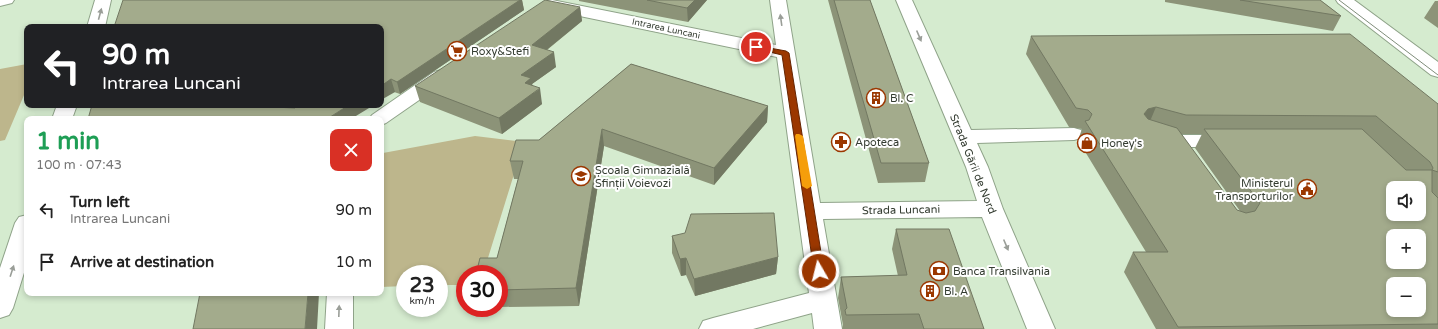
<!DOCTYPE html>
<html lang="en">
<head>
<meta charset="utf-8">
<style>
	body { margin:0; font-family:"Varela Round",sans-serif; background:#f2f2f2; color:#222; height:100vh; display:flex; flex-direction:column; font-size:15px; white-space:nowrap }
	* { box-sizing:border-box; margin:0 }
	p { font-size:13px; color:#767676 }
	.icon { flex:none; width:22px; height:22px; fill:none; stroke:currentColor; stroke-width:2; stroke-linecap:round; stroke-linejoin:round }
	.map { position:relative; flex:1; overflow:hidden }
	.side { position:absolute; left:24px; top:116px; width:360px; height:180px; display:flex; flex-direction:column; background:#fff; border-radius:8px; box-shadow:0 2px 6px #0003 }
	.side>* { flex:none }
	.top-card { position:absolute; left:24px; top:24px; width:360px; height:84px; border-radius:8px; box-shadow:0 2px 6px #0003; background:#202124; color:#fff; overflow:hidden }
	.buttons { position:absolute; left:1386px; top:181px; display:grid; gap:8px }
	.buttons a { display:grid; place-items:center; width:40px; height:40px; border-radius:8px; background:#fff; box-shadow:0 2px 6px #0003; font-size:20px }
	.speed { position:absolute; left:396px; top:265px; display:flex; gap:8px; font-size:20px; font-weight:700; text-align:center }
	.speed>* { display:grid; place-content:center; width:52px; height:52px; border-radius:50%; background:#fff; box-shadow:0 2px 6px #0003; line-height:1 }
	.speed small { font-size:10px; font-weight:400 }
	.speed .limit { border:6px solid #d22; background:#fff; color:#111 }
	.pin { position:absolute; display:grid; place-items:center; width:34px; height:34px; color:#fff; margin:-17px; border:2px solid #fff; border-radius:50%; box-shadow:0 1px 4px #0007 }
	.me { position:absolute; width:44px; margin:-22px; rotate:352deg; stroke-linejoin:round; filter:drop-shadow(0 0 3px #0008) }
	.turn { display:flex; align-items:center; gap:14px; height:84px; padding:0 12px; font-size:18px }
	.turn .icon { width:52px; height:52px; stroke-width:2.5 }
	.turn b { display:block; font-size:28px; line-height:34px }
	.round { display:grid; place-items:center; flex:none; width:42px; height:42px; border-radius:8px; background:#f2f2f2 }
	.headline { display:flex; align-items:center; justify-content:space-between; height:68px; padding:0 12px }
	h1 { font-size:24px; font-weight:800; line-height:30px; color:#1e9e55 }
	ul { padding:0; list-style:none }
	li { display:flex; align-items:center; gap:12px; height:52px; padding:0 12px }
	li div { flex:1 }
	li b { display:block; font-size:15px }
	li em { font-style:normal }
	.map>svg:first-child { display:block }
	.green { fill:#bdb68c }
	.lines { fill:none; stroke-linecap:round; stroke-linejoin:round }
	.minor-casing { stroke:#8fa389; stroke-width:2 }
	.major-casing { stroke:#8fa389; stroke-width:2 }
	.minor { fill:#fff; fill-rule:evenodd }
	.major { fill:#fff; fill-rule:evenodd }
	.tram { stroke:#7f8d7a; stroke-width:1 }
	.wall { fill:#8c9378; fill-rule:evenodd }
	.shaded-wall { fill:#727862 }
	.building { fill:#a3ab8c; stroke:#727862; fill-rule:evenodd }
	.oneway { fill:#9a9e98 }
	.route { fill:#9b3700; stroke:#652400 }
	.slow { fill:#f59e0b }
	.labels { text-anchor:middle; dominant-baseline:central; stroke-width:4; stroke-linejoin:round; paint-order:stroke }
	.far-street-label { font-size:9px; fill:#343c31; stroke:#fff }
	.poi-label { font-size:11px; fill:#343c31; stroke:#fff; text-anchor:start }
	.street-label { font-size:11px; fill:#343c31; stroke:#fff }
</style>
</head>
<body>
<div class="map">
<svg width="1438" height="329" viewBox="0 0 1438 329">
	<rect width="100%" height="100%" fill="#d5ebcf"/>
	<!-- green -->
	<path class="green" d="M27 64V88L5 140 0 141V69Z
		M475 136 524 142 483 274H465V285H439V274H405V286L381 287 383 153Z"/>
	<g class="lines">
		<!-- minor casing -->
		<g class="minor-casing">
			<path id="minor" d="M552 0 776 45 770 0H786L820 203 977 201 966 167 896 0H912L971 130 1074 128 1081 130 1084 134 1081 138 1074 140 977 143 988 167 1003 209 1055 329H1027L982 217 823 219 842 329H814L812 313 753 329H699L703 321 713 318 809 293 777 57 546 9 544 5 546 1Z
				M441 70 448 72 450 76 448 80 386 123 381 125V119H369L372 115 434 72Z
				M1157 130 1176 135H1228L1235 136 1239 141 1235 146 1228 147H1176L1150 140 1146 136 1150 132Z
				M327 293H353V329H325Z"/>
		</g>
		<!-- major casing -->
		<g class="major-casing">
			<path id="major" d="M0 0H14L12 3 0 6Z
				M95 0H111L105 27H87Z
				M1336 0H1354L1438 62V77L1431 75 1338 3Z
				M57 105H77L72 119H52Z
				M27 215V263L13 308 9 315 0 318V268L15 223 19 217Z"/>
		</g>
		<!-- minor -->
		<use href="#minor" class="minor"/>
		<!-- major -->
		<use href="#major" class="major"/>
		<!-- tram -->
		<path class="tram" d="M1339 0 1438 75"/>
	</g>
	<!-- wall -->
	<path class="wall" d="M123 0H522L524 10 400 94Z
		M579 0H707L688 22 579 1Z
		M828 0H870L929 163 925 182 878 183Z
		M1165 0H1320L1341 16 1333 31 1165 2Z
		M1435 1H1438V28L1424 18Z
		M580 7 582 21 547 50 556 67 532 84 542 104 502 134 420 102 415 86Z
		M1031 36 1438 104V329H1156L1124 272 1133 252H1146L1078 140 1082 129 1069 127 1026 54ZM1181 134H1202L1195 148 1240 211 1237 210Z
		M631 64 768 106 767 122 714 185 604 146 579 306 499 307V274L497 258 518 179H514L510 161 539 140Z
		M896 229 984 329H842L843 325 838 298 841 277 898 276 892 249Z
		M672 236 778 257 776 274 695 296 686 275 681 276 672 253Z"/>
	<!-- shaded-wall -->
	<path class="shaded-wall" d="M520 0H522L524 10 400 94 397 82Z
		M695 0H707L688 22 687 8Z
		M580 7 582 21 534 60 532 45Z
		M554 52 556 67 532 84 534 93 540 88 542 104 502 134 499 118 521 75Z
		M391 79 395 92 381 100V86Z
		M274 105H288L279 119 273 107Z
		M349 105H374L351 119H327Z
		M768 106 767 122 714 185V168Z
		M1156 107 1148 126 1144 114 1148 109Z
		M602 129 604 146 579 306 576 288Z
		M778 257 776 274 695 296 694 279Z
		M686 258V275L681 276 680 259Z
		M308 293H319L317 329H305Z"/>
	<!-- building -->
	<path class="building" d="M123 0H520L397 82 391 79 381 86V27H114Z
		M545 0 580 7 532 45 554 52 521 75 531 78 525 83 540 88 499 118 415 86Z
		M647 0H695L687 8Z
		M834 0H870L929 163H881Z
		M1240 0H1320L1341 16Z
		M1350 34 1438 104V172L1432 170V192L1438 198V324L1178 327 1133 252H1168L1085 121 1089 120 1092 114 1088 110 1076 108 1031 36ZM1156 107 1186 115 1376 116 1430 162 1433 168 1432 170H1406L1362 129H1204L1260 203 1255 211 1246 213 1237 210 1177 128 1148 119 1144 114 1148 109ZM1393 188H1419V214H1393ZM1393 236H1419V262H1393ZM1393 284H1419V310H1393Z
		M631 64 768 106 714 168 602 129 576 288 499 290V274H476L480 258H497L523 161H510L516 140H539Z
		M92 105H274L273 107 295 108 297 105H349L327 119H88Z
		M774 213 778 257 694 279 686 258 680 259 672 236 685 233 691 214Z
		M896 229H949L984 329H924L919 314 846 315 845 310 847 308 841 277 907 275Z
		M200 293H308L305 329H193Z"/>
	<!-- one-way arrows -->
	<defs><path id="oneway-solid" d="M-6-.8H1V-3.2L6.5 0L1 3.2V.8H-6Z"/></defs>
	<g class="oneway">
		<use href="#oneway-solid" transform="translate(100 14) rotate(-75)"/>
		<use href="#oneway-solid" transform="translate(781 20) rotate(-98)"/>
		<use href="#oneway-solid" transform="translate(919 36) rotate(67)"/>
		<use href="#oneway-solid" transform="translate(1006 245) rotate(67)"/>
		<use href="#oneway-solid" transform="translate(12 271) rotate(-72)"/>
		<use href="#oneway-solid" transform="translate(339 311) rotate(-88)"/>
	</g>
	<!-- route -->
	<path class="route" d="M753 45 786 51 789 53 824 271 823 274H815L814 271 782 55 753 48Z"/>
	<!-- slow -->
	<path class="slow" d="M796 134H799L803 136 812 186 807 189 802 186 795 136Z"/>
	<!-- icons -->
	<defs>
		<g id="supermarket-ring" transform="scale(1)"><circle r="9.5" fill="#fff" stroke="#9b3700" stroke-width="1.5"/><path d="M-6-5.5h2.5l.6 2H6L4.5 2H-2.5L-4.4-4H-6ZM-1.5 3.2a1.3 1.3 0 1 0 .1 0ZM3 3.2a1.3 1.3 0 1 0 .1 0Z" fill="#9b3700"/></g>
		<g id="building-ring" transform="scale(1)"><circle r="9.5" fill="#fff" stroke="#9b3700" stroke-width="1.5"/><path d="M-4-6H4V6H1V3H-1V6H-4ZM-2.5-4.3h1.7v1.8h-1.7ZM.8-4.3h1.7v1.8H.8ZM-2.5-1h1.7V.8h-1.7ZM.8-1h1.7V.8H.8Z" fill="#9b3700"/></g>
		<g id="pharmacy-ring" transform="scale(1)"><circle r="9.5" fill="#fff" stroke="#9b3700" stroke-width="1.5"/><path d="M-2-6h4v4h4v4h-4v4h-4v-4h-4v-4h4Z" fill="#9b3700"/></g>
		<g id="shop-ring" transform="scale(1)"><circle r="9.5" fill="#fff" stroke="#9b3700" stroke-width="1.5"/><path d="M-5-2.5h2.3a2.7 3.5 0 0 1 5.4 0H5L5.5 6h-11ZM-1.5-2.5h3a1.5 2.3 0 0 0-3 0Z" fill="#9b3700"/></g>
		<g id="school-ring" transform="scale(1)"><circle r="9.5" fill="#fff" stroke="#9b3700" stroke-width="1.5"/><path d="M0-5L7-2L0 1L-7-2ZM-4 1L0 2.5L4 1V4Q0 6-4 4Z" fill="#9b3700"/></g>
		<g id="civic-ring" transform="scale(1)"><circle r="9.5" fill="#fff" stroke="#9b3700" stroke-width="1.5"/><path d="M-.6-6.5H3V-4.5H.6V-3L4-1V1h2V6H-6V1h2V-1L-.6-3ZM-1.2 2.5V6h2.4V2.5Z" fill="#9b3700"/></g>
		<g id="bank-ring" transform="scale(1)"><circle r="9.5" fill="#fff" stroke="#9b3700" stroke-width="1.5"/><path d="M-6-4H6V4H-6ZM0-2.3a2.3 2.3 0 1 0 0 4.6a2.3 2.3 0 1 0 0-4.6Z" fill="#9b3700"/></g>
	</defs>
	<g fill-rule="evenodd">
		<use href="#supermarket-ring" x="457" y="51"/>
		<use href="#building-ring" x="876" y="98"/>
		<use href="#pharmacy-ring" x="841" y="142"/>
		<use href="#shop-ring" x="1087" y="143"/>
		<use href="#school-ring" x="581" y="176"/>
		<use href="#civic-ring" x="1307" y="189"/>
		<use href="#bank-ring" x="939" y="271"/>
		<use href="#building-ring" x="930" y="291"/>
	</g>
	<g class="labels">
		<!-- far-street labels -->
		<g class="far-street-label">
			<text transform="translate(666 29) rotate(12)">Intrarea Luncani</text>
		</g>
		<!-- poi labels -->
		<g class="poi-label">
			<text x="471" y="51">Roxy&amp;Stefi</text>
			<text x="890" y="98">Bl. C</text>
			<text x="855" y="142">Apoteca</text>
			<text x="1101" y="143">Honey's</text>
			<text x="595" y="170">Școala Gimnazială<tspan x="595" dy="13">Sfinții Voievozi</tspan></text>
			<text x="1293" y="183" text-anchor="end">Ministerul<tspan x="1293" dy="13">Transporturilor</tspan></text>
			<text x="953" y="271">Banca Transilvania</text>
			<text x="944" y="291">Bl. A</text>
		</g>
		<!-- street labels -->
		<g class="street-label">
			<text transform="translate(973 164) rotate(68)">Strada Gării de Nord</text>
			<text transform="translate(901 210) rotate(-1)">Strada Luncani</text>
		</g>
	</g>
</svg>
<div class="buttons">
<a><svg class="icon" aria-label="sound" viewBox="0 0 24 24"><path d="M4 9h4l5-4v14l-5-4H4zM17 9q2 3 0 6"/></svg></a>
<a>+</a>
<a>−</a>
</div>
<div class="speed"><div>23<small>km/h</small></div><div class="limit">30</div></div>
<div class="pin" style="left:756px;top:47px;background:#d93025"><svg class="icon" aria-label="arrive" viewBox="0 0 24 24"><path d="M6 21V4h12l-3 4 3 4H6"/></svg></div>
<svg class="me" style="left:819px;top:271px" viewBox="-20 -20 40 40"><circle r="17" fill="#9b3700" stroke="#fff" stroke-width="3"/><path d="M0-11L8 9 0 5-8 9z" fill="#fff"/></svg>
<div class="top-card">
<div class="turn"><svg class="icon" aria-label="left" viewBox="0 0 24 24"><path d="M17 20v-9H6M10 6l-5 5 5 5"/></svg><div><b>90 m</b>Intrarea Luncani</div></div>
</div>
<section class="side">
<div class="headline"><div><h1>1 min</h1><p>100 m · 07:43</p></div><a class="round" style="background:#d93025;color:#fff"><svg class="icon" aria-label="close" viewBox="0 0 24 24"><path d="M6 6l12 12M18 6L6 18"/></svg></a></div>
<ul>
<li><svg class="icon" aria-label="left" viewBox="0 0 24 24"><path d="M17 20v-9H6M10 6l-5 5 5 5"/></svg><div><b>Turn left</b><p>Intrarea Luncani</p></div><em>90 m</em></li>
<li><svg class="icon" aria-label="arrive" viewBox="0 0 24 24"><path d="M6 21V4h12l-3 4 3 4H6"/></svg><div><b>Arrive at destination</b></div><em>10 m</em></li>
</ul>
</section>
</div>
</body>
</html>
